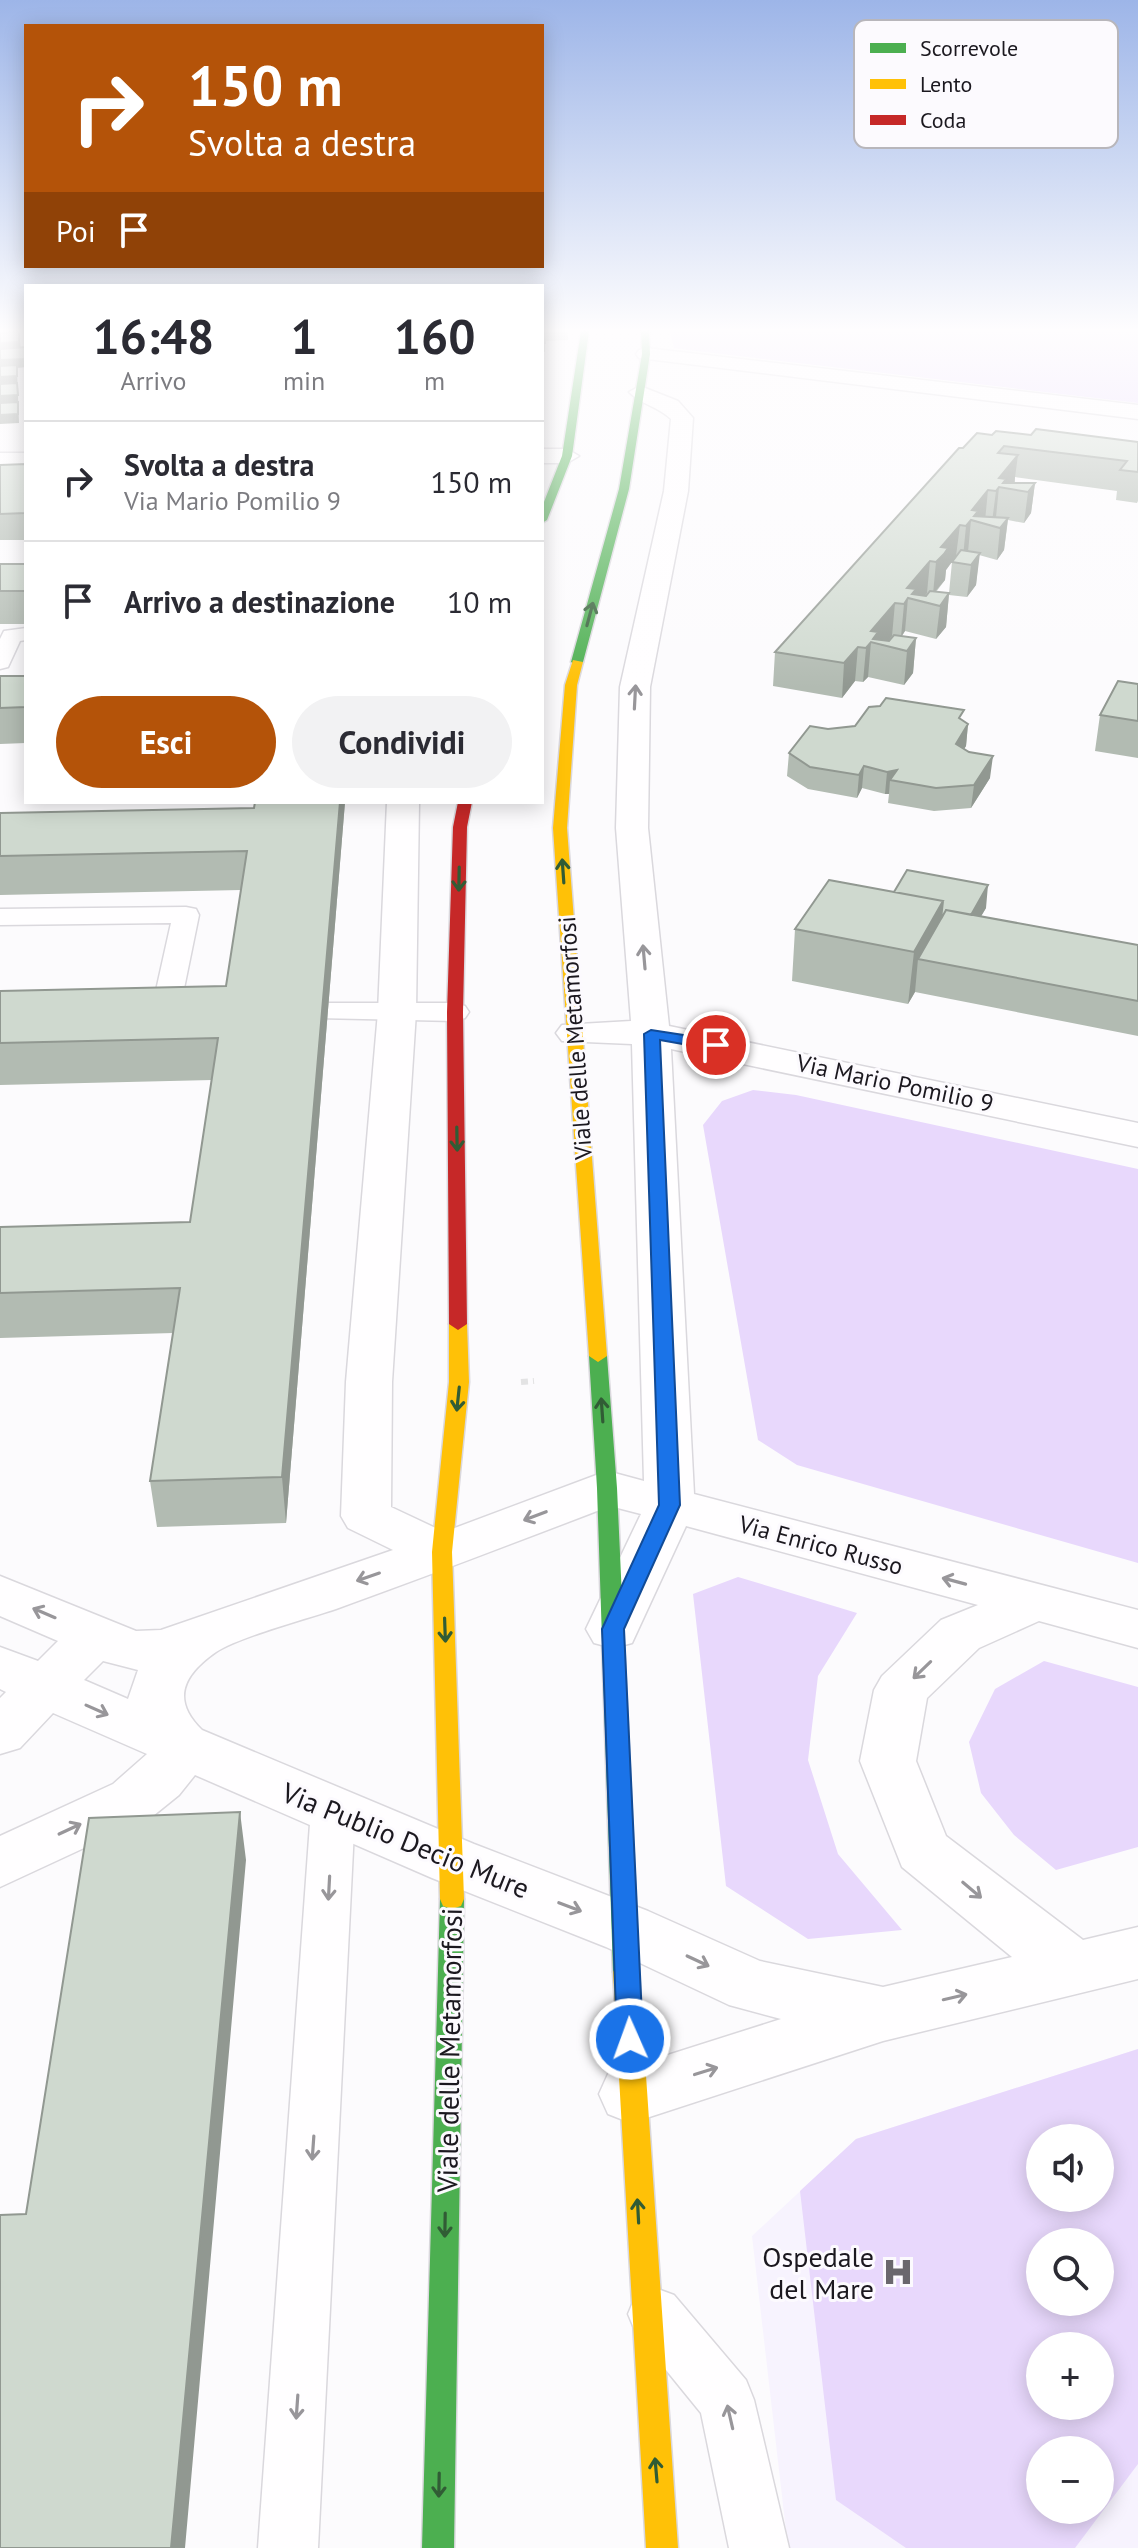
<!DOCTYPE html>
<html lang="it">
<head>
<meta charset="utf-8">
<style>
	body { margin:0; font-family:"PT Sans",sans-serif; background:#f2f2f3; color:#2b2b33; height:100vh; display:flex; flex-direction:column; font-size:30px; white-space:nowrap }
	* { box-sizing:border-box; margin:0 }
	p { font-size:26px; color:#7c7c81 }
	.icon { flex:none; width:44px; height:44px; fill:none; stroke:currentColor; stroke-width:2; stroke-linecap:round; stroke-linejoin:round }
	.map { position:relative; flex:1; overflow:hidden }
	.details { position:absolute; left:24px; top:284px; width:520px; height:520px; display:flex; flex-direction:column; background:#fff; border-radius:0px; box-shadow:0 4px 20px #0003 }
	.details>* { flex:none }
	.top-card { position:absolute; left:24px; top:24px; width:520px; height:244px; border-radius:0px; box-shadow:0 4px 20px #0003; background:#b45309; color:#fff; overflow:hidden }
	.fabs { position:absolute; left:1026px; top:2124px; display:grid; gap:16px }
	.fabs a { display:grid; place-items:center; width:88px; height:88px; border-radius:50%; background:#fff; box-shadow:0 4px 20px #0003; font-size:40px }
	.pin { position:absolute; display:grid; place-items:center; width:68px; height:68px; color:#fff; margin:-34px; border:4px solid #fff; border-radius:50%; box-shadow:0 2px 8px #0007 }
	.me { position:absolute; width:88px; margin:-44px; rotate:358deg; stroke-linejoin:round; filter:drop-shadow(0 0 6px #0008) }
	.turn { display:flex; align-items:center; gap:28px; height:168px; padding:0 32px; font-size:36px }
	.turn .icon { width:104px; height:104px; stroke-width:2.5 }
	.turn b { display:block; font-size:56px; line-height:68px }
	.then { display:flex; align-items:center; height:76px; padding:0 32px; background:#0003; gap:16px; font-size:30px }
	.eta { display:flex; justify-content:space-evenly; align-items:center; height:136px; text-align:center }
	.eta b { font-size:48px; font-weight:700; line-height:56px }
	.button { display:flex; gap:16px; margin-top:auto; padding:16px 32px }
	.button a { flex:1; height:92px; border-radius:48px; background:#b45309; color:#fff; font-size:32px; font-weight:700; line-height:92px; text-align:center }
	.button a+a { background:#f2f2f3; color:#2b2b33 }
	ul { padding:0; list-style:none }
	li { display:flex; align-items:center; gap:24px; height:120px; padding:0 32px; border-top:2px solid #e1e1e2 }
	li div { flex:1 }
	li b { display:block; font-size:30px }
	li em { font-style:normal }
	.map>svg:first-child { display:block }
	.built { fill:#f7f3fe; fill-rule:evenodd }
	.green { fill:#e8d8fc; fill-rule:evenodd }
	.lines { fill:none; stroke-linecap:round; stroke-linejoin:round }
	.lane-casing { stroke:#dad8dd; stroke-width:3 }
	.street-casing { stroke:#dad8dd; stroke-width:3 }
	.fast-casing { stroke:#dad8dd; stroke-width:3 }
	.slow-casing { stroke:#dad8dd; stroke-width:3 }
	.jam-casing { stroke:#dad8dd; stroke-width:3 }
	.path { stroke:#e3e3e4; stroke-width:6; stroke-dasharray:7 5; stroke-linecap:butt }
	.lane { fill:#fffeff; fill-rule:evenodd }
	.street { fill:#fffeff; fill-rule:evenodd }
	.fast { fill:#4caf50; fill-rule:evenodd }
	.slow { fill:#ffc107; fill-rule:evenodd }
	.jam { fill:#c62828; fill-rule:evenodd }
	.wall { fill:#b2bbb2; fill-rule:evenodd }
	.shaded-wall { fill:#919891 }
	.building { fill:#cfd9cf; stroke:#919891; stroke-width:2 }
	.oneway { stroke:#315c35 }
	.oneway2 { stroke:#98969a }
	.route { fill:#1a73e8; stroke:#114b97; stroke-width:2 }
	.labels { text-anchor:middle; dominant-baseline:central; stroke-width:6; stroke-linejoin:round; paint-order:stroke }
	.street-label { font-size:24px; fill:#1b181f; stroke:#fcfafe }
	.near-street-label { font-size:28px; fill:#1b181f; stroke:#fcfafe }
	.near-poi-label { font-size:28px; fill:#1b181f; stroke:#fcfafe; text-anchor:end }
	.key { fill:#fcfafe; stroke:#b8b6bb; stroke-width:2 }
	.key-label { font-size:22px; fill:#1b181f }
</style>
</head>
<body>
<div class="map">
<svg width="1138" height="2548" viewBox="0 0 1138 2548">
	<rect width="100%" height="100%" fill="#fcfbfd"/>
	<!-- built -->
	<path class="built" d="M1138 2049V2548H788L752 2236 856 2139ZM1040 2138H1100V2198H1040ZM1040 2242H1100V2302H1040ZM1040 2346H1100V2406H1040ZM1040 2450H1100V2510H1040Z"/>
	<!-- green -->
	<path class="green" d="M670 331H1138V403L688 350 674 348Z
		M753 1090 796 1095 1138 1169V1563L797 1465 758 1440 703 1125 722 1101Z
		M738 1577 857 1613 818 1676 808 1760 838 1854 902 1930 808 1939 726 1886 693 1594Z
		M1044 1661 1138 1687V1847L1056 1870 1014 1835 981 1793 969 1742 995 1689Z
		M1138 2049V2464L1075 2548H906L836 2500 800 2191 856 2139ZM1100 2138V2198H1040V2138ZM1100 2242V2302H1040V2242ZM1100 2346V2406H1040V2346ZM1100 2450V2510H1040V2450Z"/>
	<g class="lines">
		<!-- lane casing -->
		<g class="lane-casing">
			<path id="lane" d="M26 628V640L20 641 8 667 0 669V639L4 631Z
				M186 907 196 909 199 915 179 1013 175 1019H155L151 1013 171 923 0 925V909Z
				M327 1003H455L465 1006 469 1012 465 1018 455 1021 317 1018 313 1012 317 1006Z
				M333 1792 349 1798 355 1810 318 2548H258L311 1810 317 1798Z
				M655 2288 674 2295 746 2380 754 2400 789 2548H729L701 2413 636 2333 628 2314 636 2295Z"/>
		</g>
		<!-- street casing -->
		<g class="street-casing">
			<path id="street" d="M646 348 1138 405V419L639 358 636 354 639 350Z
				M640 386 678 401 693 418 688 491 650 687 648 828 669 1026 1138 1123V1147L671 1049 694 1494 1138 1610V1648L1039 1621 979 1648 927 1698 916 1761 946 1836 1083 1940 1138 1927V1979L883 2041 631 2123 608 2114 599 2094 608 2074 781 2019 729 2005 606 1947 432 1878 195 1775 179 1795 153 1816 0 1887V1836L113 1784 147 1754 53 1713 20 1748 0 1754V1698L6 1692 0 1689V1647L38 1661 58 1641 0 1616V1576L136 1631 161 1630 393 1550 348 1528 341 1516 346 1382 378 1012 387 802H419L416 1012 392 1382 391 1507 444 1532 607 1471 644 1481 632 1044 562 1041 556 1033 562 1025 631 1021 616 828 620 687 664 491 671 419C659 407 640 404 629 392ZM610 1506 641 1514 586 1629 594 1643 613 1648 632 1643 686 1526 978 1605 941 1620 882 1676 874 1690 860 1761 902 1867 1012 1957 883 1987 760 1961 648 1911 474 1844 202 1730C171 1700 183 1675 216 1652 239 1637 306 1619 336 1609 428 1576 519 1541 610 1506ZM103 1661 138 1670 128 1699 84 1680Z
				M542 449H567L579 456 567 463H542Z
				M0 453H26V467H0Z"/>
		</g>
		<!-- fast casing -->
		<g class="fast-casing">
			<path id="fast" d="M581 331H589L572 456 547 520 542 523V507L562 456Z
				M641 331H649L650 354 629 489 583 662 577 665 571 662 619 489 642 354Z
				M598 1350 607 1356 617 1488 639 1972 635 1980 626 1983 617 1980 613 1972 597 1488 589 1356Z
				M452 1889 461 1892 464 1899 454 2548H422L440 1899 443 1892Z"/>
		</g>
		<!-- slow casing -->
		<g class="slow-casing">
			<path id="slow" d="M573 660 583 662 577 685 567 828 607 1356 598 1362 589 1356 553 828 565 685Z
				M458 1318 467 1324 469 1382 452 1552 464 1899 461 1906 452 1909 443 1906 440 1899 432 1552 449 1382V1324Z
				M626 1961 635 1964 639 1972 678 2548H646L613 1972 617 1964Z"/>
		</g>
		<!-- jam casing -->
		<g class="jam-casing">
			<path id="jam" d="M458 802H472L467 827 463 1012 467 1324 458 1330 449 1324 447 1012 453 827Z"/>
		</g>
		<!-- path -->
		<path class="path" d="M521 1382 534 1381"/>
		<!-- lane -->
		<use href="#lane" class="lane"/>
		<!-- street -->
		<use href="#street" class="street"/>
		<!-- fast -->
		<use href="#fast" class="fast"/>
		<!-- slow -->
		<use href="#slow" class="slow"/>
		<!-- jam -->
		<use href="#jam" class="jam"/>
	</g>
	<!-- wall -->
	<path class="wall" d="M542 331H568V340L545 341V352H542Z
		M992 435H1031L1138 442V501L1137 503 1116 500 1117 491 1015 477V483H1035L1031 513 1024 523 1008 520 1004 550 997 560 979 555 976 585 967 597 949 595 946 627 936 639 905 631 902 636 916 638 913 673 904 685 868 677 863 682 855 681 842 698 773 686 775 652 963 448ZM952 562 949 593 936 592 945 580 946 570Z
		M26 464V540H0V465Z
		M0 564H26V624H0Z
		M0 676H26V743L0 744Z
		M1138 684V758L1095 751 1100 715Z
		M963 720 968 724 966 746 964 749 990 778 971 808 934 811 888 803 889 794H885L862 788 857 798 808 789 787 776 789 753 828 729 855 726Z
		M255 802H345L286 1523 157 1527 150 1481 173 1333 0 1338V1227L190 1222 212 1080 0 1085V991L226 986 241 890 0 895V813L254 808Z
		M986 908 981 916 1138 945V1036L915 992 908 1004 792 981 795 929Z"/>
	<!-- shaded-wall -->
	<path class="shaded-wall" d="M19 331 21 351 0 352V343Z
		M26 359V367L17 368 19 423 0 424V360Z
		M1018 455 1014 485 999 487 996 517 992 522 996 491 999 478Z
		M1035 483 1031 513 1024 523 1028 492Z
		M988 490 985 521 971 520 972 510Z
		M1008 518 1004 550 997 560 1000 528Z
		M971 520 968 552 963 557 966 526Z
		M960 525 956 556 946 570 945 580 933 594 936 562 941 547Z
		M980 553 976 585 967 597 971 565Z
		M930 561 927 593 921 601 908 598 905 631 901 637 904 604 907 588Z
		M949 593 946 627 936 639 940 606Z
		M895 603 892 636 884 646 871 642 868 677 863 682 866 648 871 631Z
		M916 638 913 673 904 685 907 651Z
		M858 647 855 681 842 698 844 663Z
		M968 724 966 746 953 766 956 744Z
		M993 756 990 778 971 808 974 785Z
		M864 766 862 788 857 798 859 775Z
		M897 770 890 780 889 794H885L887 772Z
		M340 802H345L286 1523 282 1477Z
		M988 885 986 908 963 947 966 923Z
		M943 901 940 928 918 959 915 992 908 1004 914 952Z
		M240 1812 246 1860 185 2548H171Z"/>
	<!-- building -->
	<path class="building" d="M19 331V342L0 343V333Z
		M542 332H543L545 343H542Z
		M26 347V359L0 360V349Z
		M17 365V376L0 377V366Z
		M17 383 18 395 0 396V384Z
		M18 402V414L0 415V403Z
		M1036 429 1138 442V472L1120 470 1127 461 1004 446 998 453 1018 455 999 478 1006 479 1003 483H1035L1028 492 999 487 996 491 988 490 972 510 978 511 974 516 1008 518 1000 528 971 520 966 526 960 525 941 547 948 548 944 554 936 562 930 561 907 588 916 589 912 594 926 596 930 591 949 593 940 606 908 598 904 604 895 603 871 631 878 632 873 639 889 641 894 635 916 638 907 651 871 642 866 648 858 647 844 663 775 652 959 448H963L977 433 992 435 996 431 1031 435Z
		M26 464V513L0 514V465Z
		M961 550 980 553 971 565 952 562Z
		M0 564H26V591H0Z
		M0 676H26V707L0 708Z
		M1118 681 1138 684V721L1100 715Z
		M886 698 964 710 959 718 968 724 956 744 969 752 993 756 974 785 936 788 890 780 897 770 887 772 864 766 859 775 810 767 789 753 810 726 828 729 855 726 869 707 880 706Z
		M255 802H340L282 1477 150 1481 180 1288 0 1293V1227L190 1222 218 1038 0 1043V991L226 986 247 851 0 856V813L254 808Z
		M907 870 988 885 971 915 946 910 941 919 943 901 894 892Z
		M829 880 943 901 914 952 795 929Z
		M946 910 1138 945V1001L918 959Z
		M240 1812 171 2548H0V2215L26 2214 89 1818Z"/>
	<!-- one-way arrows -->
	<defs><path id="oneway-shaft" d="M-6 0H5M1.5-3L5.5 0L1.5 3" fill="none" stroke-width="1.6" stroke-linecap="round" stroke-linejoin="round" transform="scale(2)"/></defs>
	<g class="oneway">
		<use href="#oneway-shaft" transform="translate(590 614) rotate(-75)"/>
		<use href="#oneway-shaft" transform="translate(563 871) rotate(-94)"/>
		<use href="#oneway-shaft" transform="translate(459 879) rotate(91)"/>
		<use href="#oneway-shaft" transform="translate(457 1139) rotate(89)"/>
		<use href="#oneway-shaft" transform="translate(458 1399) rotate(96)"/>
		<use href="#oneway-shaft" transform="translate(602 1410) rotate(-94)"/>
		<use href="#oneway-shaft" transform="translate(445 1630) rotate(88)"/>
		<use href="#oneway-shaft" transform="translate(638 2211) rotate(-93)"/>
		<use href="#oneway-shaft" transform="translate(445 2225) rotate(91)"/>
		<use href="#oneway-shaft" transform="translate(656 2470) rotate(-95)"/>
		<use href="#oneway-shaft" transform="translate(439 2485) rotate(91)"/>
	</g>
	<g class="oneway2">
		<use href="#oneway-shaft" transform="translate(635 697) rotate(-87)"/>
		<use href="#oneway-shaft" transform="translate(644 957) rotate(-95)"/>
		<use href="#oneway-shaft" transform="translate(535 1516) rotate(159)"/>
		<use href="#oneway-shaft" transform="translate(368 1577) rotate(161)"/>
		<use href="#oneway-shaft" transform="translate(954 1581) rotate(-165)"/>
		<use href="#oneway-shaft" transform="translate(44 1613) rotate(-157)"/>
		<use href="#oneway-shaft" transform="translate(922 1670) rotate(136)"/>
		<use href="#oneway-shaft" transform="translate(97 1710) rotate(24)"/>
		<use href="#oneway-shaft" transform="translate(70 1829) rotate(-25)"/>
		<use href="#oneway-shaft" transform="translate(329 1888) rotate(93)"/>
		<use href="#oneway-shaft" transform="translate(972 1890) rotate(40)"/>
		<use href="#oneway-shaft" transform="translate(570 1907) rotate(21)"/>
		<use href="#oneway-shaft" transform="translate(698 1961) rotate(25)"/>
		<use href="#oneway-shaft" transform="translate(955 1997) rotate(-13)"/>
		<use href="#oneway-shaft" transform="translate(706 2071) rotate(-17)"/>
		<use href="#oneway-shaft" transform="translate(313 2148) rotate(94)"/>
		<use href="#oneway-shaft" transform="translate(297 2407) rotate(94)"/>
		<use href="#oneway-shaft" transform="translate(730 2417) rotate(-103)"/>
	</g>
	<!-- sky -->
	<linearGradient id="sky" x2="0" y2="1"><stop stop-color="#9db5e8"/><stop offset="0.48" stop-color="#fefdfe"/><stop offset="1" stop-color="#fefdfe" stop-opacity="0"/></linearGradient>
	<rect width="1138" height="688" fill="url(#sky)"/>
	<!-- route -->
	<path class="route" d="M651 1030 716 1040 723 1045 716 1050 660 1040 680 1505 624 1629 643 2039 639 2047 630 2051 621 2047 617 2039 602 1629 659 1505 644 1034Z"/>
	<!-- icons -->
	<defs>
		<g id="hospital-bare" transform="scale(2.4)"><path d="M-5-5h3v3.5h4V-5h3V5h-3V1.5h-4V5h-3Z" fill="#6a676d" stroke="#fcfafe" stroke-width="2.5" paint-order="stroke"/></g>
	</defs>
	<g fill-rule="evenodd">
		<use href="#hospital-bare" x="898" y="2272"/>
	</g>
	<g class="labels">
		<!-- street labels -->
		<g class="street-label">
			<text transform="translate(575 1038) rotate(-94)">Viale delle Metamorfosi</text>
			<text transform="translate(895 1083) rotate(12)">Via Mario Pomilio 9</text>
			<text transform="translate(821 1545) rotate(15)">Via Enrico Russo</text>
		</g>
		<!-- near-street labels -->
		<g class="near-street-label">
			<text transform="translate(406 1840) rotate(22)">Via Publio Decio Mure</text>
			<text transform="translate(449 2050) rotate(-89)">Viale delle Metamorfosi</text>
		</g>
		<!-- near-poi labels -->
		<g class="near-poi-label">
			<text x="874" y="2256">Ospedale<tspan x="874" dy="32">del Mare</tspan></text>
		</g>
	</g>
	<!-- legend -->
	<rect x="854" y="20" width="264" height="128" rx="12" class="key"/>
	<rect x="870" y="43" width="36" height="10" fill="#4caf50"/>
	<rect x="870" y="79" width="36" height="10" fill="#ffc107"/>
	<rect x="870" y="115" width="36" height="10" fill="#c62828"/>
	<g class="key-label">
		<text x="920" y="56">Scorrevole</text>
		<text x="920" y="92">Lento</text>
		<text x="920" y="128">Coda</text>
	</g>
</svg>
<div class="fabs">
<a><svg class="icon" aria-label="sound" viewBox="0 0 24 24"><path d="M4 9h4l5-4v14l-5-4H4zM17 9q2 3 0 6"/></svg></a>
<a><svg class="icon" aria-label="search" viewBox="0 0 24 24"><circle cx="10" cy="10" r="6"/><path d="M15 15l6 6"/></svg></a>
<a>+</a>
<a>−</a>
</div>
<div class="pin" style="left:716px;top:1045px;background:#d93025"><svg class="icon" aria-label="arrive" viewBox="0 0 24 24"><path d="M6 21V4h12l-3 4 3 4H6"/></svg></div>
<svg class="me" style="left:630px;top:2039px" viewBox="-20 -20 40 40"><circle r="17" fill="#1a73e8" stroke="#fff" stroke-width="3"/><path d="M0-11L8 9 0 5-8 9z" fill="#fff"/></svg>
<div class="top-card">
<div class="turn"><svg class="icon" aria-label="right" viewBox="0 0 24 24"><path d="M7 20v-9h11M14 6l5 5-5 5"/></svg><div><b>150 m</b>Svolta a destra</div></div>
<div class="then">Poi<svg class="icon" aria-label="arrive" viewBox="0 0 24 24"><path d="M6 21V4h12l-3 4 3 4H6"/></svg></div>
</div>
<section class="details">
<div class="eta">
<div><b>16:48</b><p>Arrivo</p></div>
<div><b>1</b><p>min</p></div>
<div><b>160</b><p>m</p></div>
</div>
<ul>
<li><svg class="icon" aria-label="right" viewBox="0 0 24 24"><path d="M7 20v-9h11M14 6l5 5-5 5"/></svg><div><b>Svolta a destra</b><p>Via Mario Pomilio 9</p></div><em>150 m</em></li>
<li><svg class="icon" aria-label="arrive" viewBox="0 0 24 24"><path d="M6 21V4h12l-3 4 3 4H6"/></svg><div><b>Arrivo a destinazione</b></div><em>10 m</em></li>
</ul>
<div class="button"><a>Esci</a><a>Condividi</a></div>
</section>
</div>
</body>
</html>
